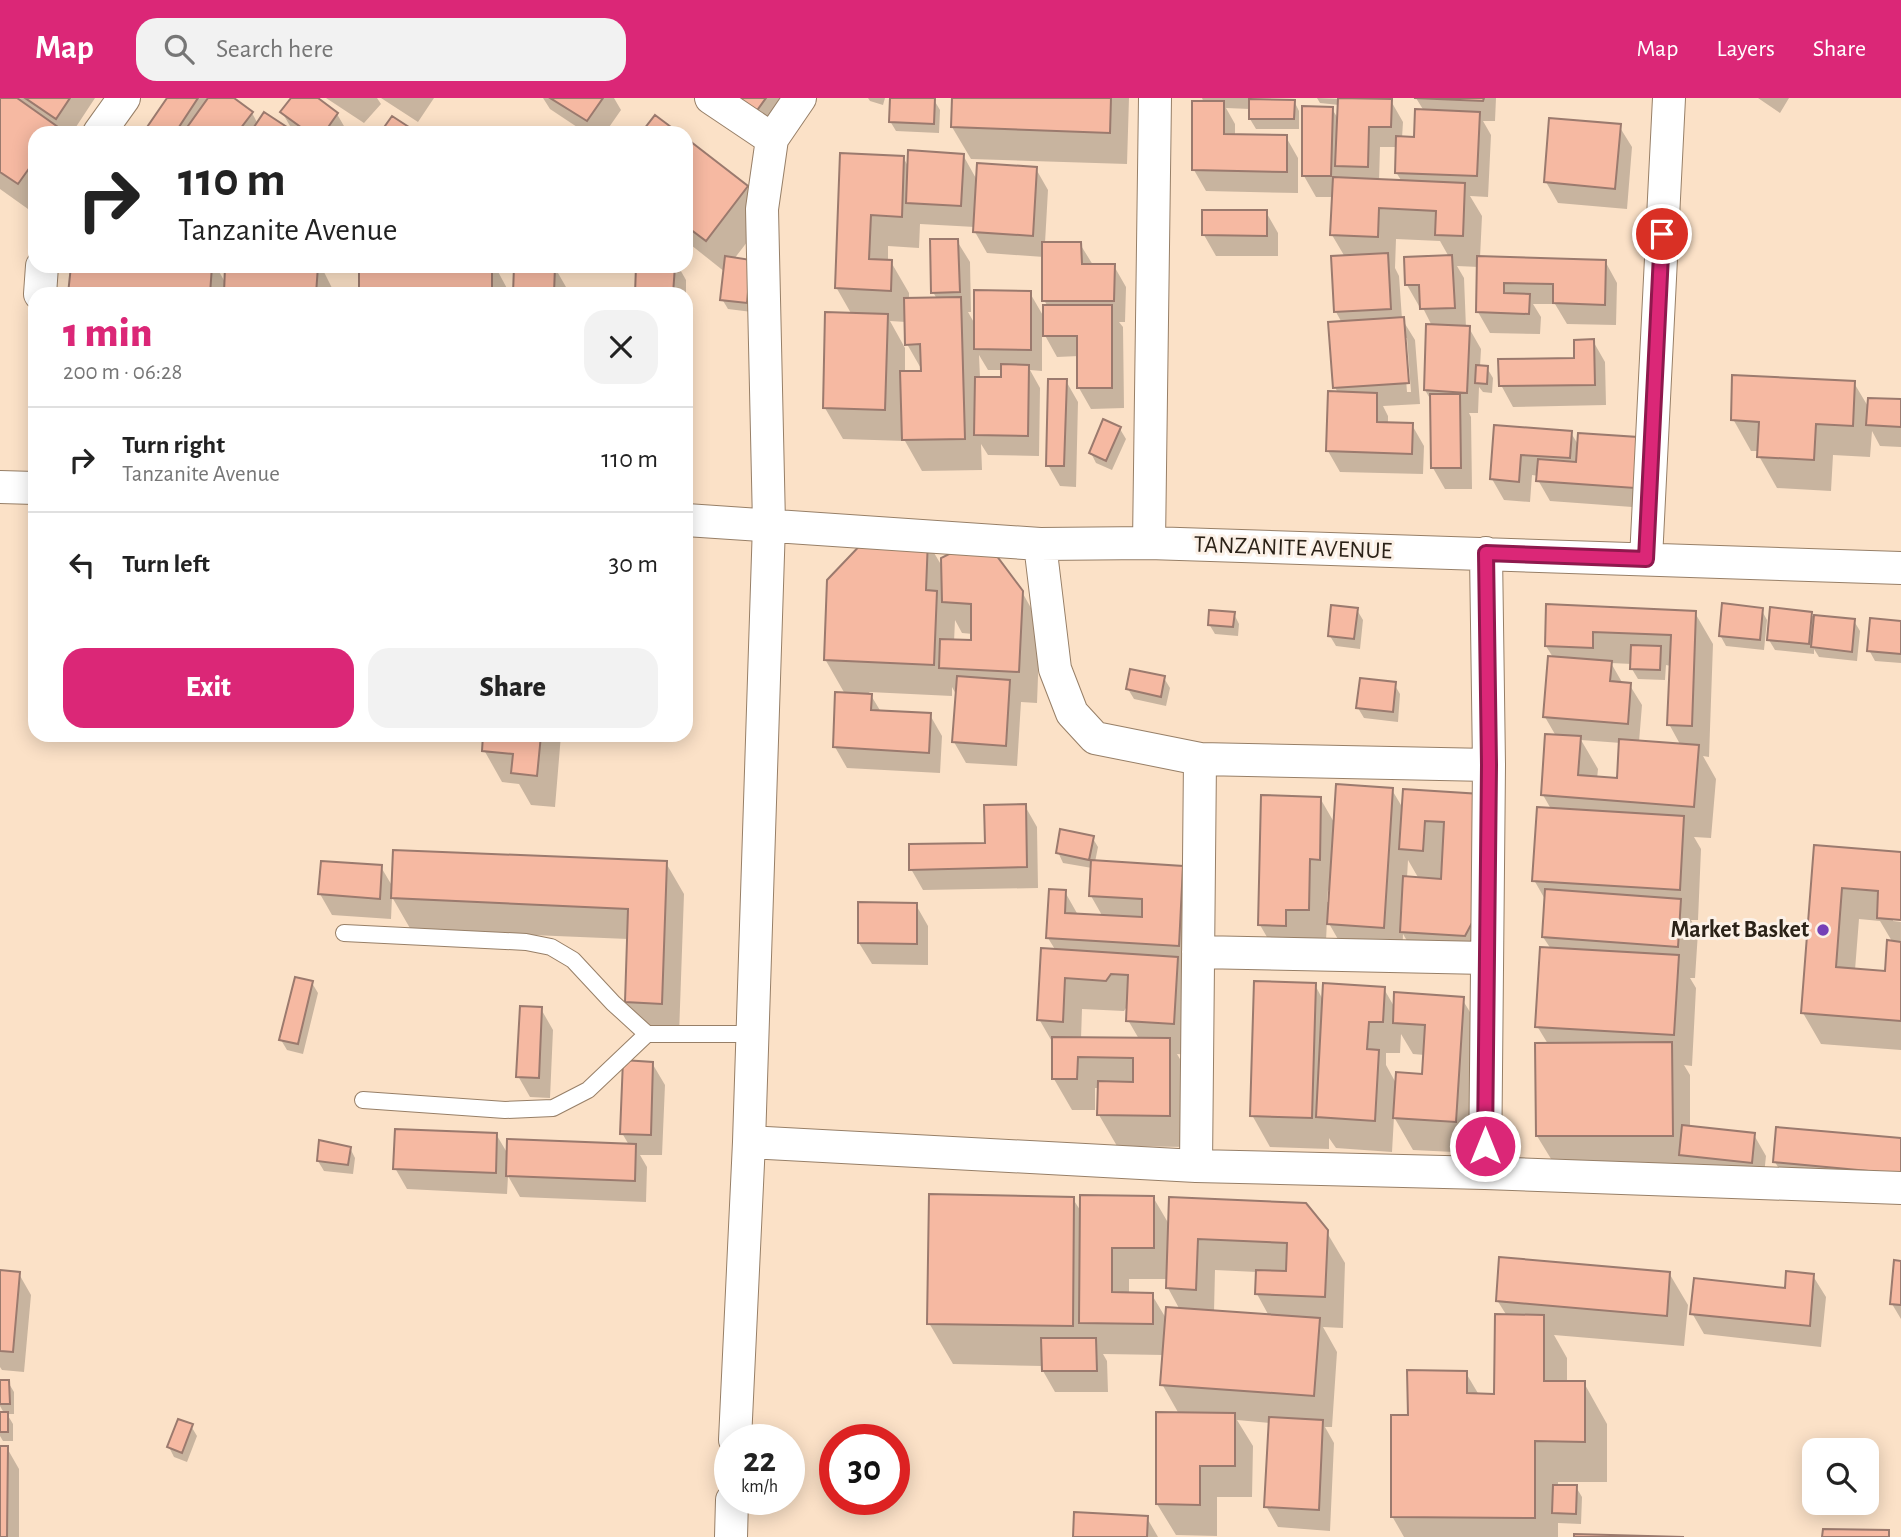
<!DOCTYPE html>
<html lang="en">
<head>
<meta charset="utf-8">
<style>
	body { margin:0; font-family:"Alegreya Sans",sans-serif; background:#f2f2f2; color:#222; height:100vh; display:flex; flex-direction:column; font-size:26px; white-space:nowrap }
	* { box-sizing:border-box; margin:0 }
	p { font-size:23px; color:#767676 }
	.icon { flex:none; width:38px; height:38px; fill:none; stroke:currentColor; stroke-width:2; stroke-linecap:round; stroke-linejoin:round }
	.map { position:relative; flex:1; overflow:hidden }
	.panel { position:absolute; left:28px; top:189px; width:665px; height:455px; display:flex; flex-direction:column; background:#fff; border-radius:21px; box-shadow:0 4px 18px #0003 }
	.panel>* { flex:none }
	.guide { position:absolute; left:28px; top:28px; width:665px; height:147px; border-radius:21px; box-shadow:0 4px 18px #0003; background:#fff; color:#222; overflow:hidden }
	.fabs { position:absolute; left:1802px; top:1340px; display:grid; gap:14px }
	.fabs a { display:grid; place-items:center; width:77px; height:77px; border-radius:14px; background:#fff; box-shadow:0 4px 18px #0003; font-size:35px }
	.speed { position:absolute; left:714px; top:1326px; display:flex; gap:14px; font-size:35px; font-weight:700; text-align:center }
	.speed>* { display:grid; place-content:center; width:91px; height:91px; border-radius:50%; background:#fff; box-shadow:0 4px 18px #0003; line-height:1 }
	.speed small { font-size:18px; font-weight:400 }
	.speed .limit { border:10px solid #d22; background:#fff; color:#111 }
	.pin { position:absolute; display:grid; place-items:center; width:60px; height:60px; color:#fff; margin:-30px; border:4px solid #fff; border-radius:50%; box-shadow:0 2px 7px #0007 }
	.me { position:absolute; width:77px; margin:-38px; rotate:0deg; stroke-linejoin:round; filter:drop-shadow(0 0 5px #0008) }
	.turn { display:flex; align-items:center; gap:24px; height:147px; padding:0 35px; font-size:32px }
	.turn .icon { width:91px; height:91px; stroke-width:2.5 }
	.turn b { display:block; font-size:49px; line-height:60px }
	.round { display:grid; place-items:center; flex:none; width:74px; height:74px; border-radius:21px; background:#f2f2f2 }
	.summary { display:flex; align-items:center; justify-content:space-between; height:119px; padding:0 35px }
	h1 { font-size:42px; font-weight:800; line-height:52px; color:#db2777 }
	.button { display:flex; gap:14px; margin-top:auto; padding:14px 35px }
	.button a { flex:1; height:80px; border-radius:21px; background:#db2777; color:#fff; font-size:28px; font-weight:800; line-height:80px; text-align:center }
	.button a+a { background:#f2f2f2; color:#222 }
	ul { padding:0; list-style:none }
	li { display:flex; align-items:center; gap:21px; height:105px; padding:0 35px; border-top:2px solid #e0e0e0 }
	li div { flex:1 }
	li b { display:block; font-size:26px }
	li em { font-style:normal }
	header { display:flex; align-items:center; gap:42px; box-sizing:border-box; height:98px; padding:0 35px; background:#db2777; color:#fff }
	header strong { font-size:33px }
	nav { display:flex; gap:38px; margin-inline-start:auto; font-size:24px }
	.search { width:490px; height:63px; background:#f2f2f2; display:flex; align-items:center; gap:18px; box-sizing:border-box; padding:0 24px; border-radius:21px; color:#767676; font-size:26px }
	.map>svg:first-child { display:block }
	.shadow { fill:#0003; fill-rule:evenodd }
	.building { fill:#f6b9a2; stroke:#9b7a6e; stroke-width:2 }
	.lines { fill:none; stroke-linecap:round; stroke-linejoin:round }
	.service-casing { stroke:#977f67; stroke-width:18 }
	.minor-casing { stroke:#977f67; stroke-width:34 }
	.service { stroke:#fff; stroke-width:16 }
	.minor { stroke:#fff; stroke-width:32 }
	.route-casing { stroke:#8e194d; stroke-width:18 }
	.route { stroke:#db2777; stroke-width:12 }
	.poi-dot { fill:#7540b7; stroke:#fcf1e7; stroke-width:2.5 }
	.labels { text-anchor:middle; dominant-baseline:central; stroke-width:6; stroke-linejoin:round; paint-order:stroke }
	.street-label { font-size:24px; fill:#2b2218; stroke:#fcf1e7 }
	.poi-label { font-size:24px; font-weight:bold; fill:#2b2218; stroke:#fcf1e7; text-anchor:end }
</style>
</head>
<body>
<header>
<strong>Map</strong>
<div class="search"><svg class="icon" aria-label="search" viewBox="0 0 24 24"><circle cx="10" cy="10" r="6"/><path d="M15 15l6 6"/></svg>Search here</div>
<nav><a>Map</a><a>Layers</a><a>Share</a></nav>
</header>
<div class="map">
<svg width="1901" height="1439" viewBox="0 0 1901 1439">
	<rect width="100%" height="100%" fill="#fbe1c7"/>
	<!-- shadow -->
	<path class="shadow" d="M0 0H95L72 35H35V116L0 91Z
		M169 0H231L252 15 258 26 293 35H145Z
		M293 0H315L337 16 348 35H294L282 14Z
		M326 0H377L381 6 364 25Z
		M381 0H434L418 24Z
		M543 0H614L621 12 605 35H586L550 11Z
		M721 0H792L766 38Z
		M868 0H885L883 7 870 3Z
		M953 0H1129L1127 66 971 61 952 29Z
		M1202 0H1252V3H1294L1299 13V31H1256L1250 21V11L1226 10 1235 26V38L1286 39 1298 60V95L1206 93 1194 72 1204 5Z
		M1317 0 1391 3 1403 24 1402 40 1416 41 1424 13 1416 0H1496L1495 23H1483L1491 37 1488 99 1470 98 1482 118 1480 160 1605 163 1617 185 1616 227 1567 226 1555 206H1533L1541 219 1540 236 1490 235 1478 214 1479 169 1457 168 1464 180 1466 230H1469L1481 251 1480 269 1487 270 1493 280 1492 295 1483 294 1479 289 1478 315H1469L1471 319 1472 391H1445L1433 370 1432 304 1425 292 1432 228 1422 208H1419L1407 187 1449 159 1440 143 1396 141 1395 170 1399 178 1402 221 1415 242 1420 306 1383 308 1388 318V326L1412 327 1424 348 1423 376 1340 374 1328 353 1338 295 1335 289 1342 225 1336 214 1345 159 1332 137 1334 99H1316L1304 78 1332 11 1339 22V7L1320 5ZM1380 49H1397L1396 74 1402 84 1379 83ZM1403 240H1407L1411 294H1407Z
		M1758 0H1789L1780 15Z
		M934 2 940 12 939 35 896 33 890 23Z
		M1619 28 1632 49 1627 111 1558 105 1546 84Z
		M686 43 747 89 765 121 734 161 750 163 752 214 728 211 722 201 725 174 691 147 686 139Z
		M842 57 903 59 909 70 963 57 978 84 1036 71 1048 92 1045 145 1080 146 1093 167 1114 168 1126 189 1125 224H1119L1123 229 1124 310 1091 311 1079 290V258L1057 259 1042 232V273L1030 272 1040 290 1039 358 988 357 981 346 982 372 922 373 905 343 843 341 825 310 852 217 836 189ZM920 126 975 129V134L987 155 1044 159V202L1048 209 1045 221 1030 195 976 228 968 214H971L970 164 957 143 933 194 937 201 909 202V195L891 164H888V148L919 150ZM890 223 906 224 907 246 923 274 905 275V250ZM979 257 988 272H1003V281L980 280Z
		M1266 114 1278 135V158H1216L1204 137Z
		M72 168H216L226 186 227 168H321L335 196H70Z
		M361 168H495L510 196H360Z
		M515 168H554L566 189V196H515Z
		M638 168H678L686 182V196H636Z
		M1593 243 1605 264 1606 307 1513 309 1501 287 1576 262Z
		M1066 283 1078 304 1076 389 1060 388 1048 367Z
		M1854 285 1869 310 1901 303V349L1880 348 1872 333 1870 359 1833 357 1831 393 1777 390 1759 358V353H1751L1733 321Z
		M1495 328 1571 335 1579 348 1636 341 1646 410 1550 403 1538 382 1539 378 1532 377 1530 404 1504 402 1492 381Z
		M1120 331 1126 341 1112 372 1096 365 1091 355Z
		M927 443 943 470 1022 494 1040 526 1037 605 1021 604 1017 668 966 665 954 644 957 598 952 589V598L869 594 881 614 930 617 942 638 940 675 847 670 835 649 845 596 825 561ZM955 522 962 535 973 536V544H954Z
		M1548 508 1695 515 1713 546 1709 659 1703 658 1716 681 1711 740 1694 739 1701 751 1698 822H1691L1698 834 1695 880H1690L1696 890 1692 968 1684 967 1690 977V1030L1754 1037 1766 1058 1763 1086 1556 1069 1537 1038 1548 946 1537 928 1551 851 1543 839 1546 803 1534 782 1551 711 1543 697 1556 638 1545 619 1554 561 1546 548ZM1611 565 1632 566V571L1638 581 1665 582 1666 567 1671 568 1669 626 1681 648 1639 644 1642 607 1629 586H1623ZM1581 642 1621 645 1618 682 1597 681 1598 671Z
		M1761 511 1767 522 1764 552 1726 548 1720 537Z
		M1357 512 1363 522 1360 551 1336 548 1330 538Z
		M1811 515 1812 518 1854 523 1860 533 1857 563 1819 559 1814 551V556L1775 552 1769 542Z
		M1234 516 1239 526 1238 538 1215 536 1209 526Z
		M1901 525V565L1875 563 1869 552Z
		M1164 580 1170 590 1166 608 1134 601 1128 591Z
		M1394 586 1400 596 1398 624 1364 620 1358 610Z
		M485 637H561L555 709 531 707 519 686 502 684 484 652Z
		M1392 692 1404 712 1480 698 1490 855 1420 865 1403 836 1402 861 1347 857 1327 822 1326 843 1278 858 1260 827 1320 700 1335 726ZM1408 762 1419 781 1407 780ZM1328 792H1331L1330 804H1327Z
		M1025 708 1037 729 1038 790 923 792 911 771 986 747Z
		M1092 739 1098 749 1095 764 1182 769 1200 801 1191 957 1177 956 1187 973V1049L1117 1048 1099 1017V990H1095V1012H1072L1054 981V947L1039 921 1056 853 1048 840 1065 794 1078 817 1103 819 1091 798 1092 770 1063 765 1058 754ZM1128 907V922L1139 941H1081L1082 911 1124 913Z
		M1815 749 1901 756V820H1893V823L1901 824V952L1821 946 1803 915ZM1859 821 1880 823 1893 845 1887 875 1855 872Z
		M666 765 684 796 679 937 645 935 626 904 628 841 411 832 392 799 391 821 332 817 320 796 381 769 394 791Z
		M916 807 928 828V867L872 866 859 845Z
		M312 885 318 895 303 956 287 952 281 942Z
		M1315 887 1323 902 1384 891 1395 910 1462 901 1481 932 1474 1055 1413 1052 1394 1019 1392 1054 1336 1050 1329 1040V1051L1270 1049 1252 1017ZM1401 936 1413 956 1425 957 1424 978 1397 987 1386 967V955H1400Z
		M541 911 553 932 550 1000 530 999 518 978Z
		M652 965 665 987 662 1057H640L647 1069 646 1104 520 1099 508 1078 507 1096 407 1091 395 1070 496 1036 509 1058 629 1047 622 1035Z
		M1901 1042V1105L1793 1095 1775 1064Z
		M350 1050 355 1060 353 1076 324 1073 318 1063Z
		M1153 1099 1170 1128 1326 1133 1345 1165 1343 1230 1323 1229 1337 1254 1332 1329H1325L1334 1345 1330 1433 1278 1429 1266 1408 1270 1325 1237 1322 1253 1348 1252 1399H1217V1438L1176 1437 1157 1406 1179 1316 1162 1286 1164 1257 1103 1256 1107 1263 1108 1294H1055L1043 1273V1268L953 1266 929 1225 1073 1101 1082 1115ZM1215 1172 1257 1174V1196L1269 1218 1214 1214ZM1129 1181H1168V1190L1180 1212 1167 1222 1152 1197 1129 1196Z
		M1901 1164V1221L1892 1206Z
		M0 1174 19 1176 31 1197 24 1274 2 1272 0 1269Z
		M1669 1175 1688 1207 1684 1248 1554 1237 1567 1260V1285H1584L1607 1326V1384H1558V1389H1576L1582 1399 1581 1426 1558 1425V1439H1404L1392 1418 1409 1319 1466 1275 1479 1297 1496 1298 1507 1218 1497 1202Z
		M1813 1178 1826 1199 1821 1249 1704 1236 1692 1215 1786 1192Z
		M0 1284H8L14 1294V1316H7L13 1326V1343H3L0 1338V1315H4L0 1308Z
		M191 1328 197 1338 187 1364 174 1359 169 1349Z
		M0 1350H7L19 1371V1439H0Z
		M1147 1420 1158 1439H1075Z"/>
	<!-- building -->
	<path class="building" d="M0 0H17L58 29 54 35H35V62L18 86 0 74Z
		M25 0H70L56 21Z
		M167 0H198L175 35H143Z
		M208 0H234L253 14 237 35H183Z
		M291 0H318L338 15 324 35H309L280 14Z
		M550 0H603L587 23Z
		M732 0H766L753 18Z
		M890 0H935L934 26 889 24Z
		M952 0H1111L1110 35 951 29Z
		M1338 0 1392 1 1391 29H1369L1368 69 1335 68Z
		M1414 0H1484L1483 3Z
		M1249 1 1295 2 1294 21H1249Z
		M1192 3H1224V36L1287 37V74L1192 72Z
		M1302 8 1333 9 1331 78H1302Z
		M1415 11 1480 14 1477 78 1395 75 1396 38 1414 39Z
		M264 14 296 35H250Z
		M655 17 679 35H641Z
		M392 18 418 35H380Z
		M1549 20 1621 26 1615 91 1544 84Z
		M686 40 748 88 706 143 686 128Z
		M908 52 964 56 961 108 906 105Z
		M840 55 904 58 902 119 871 117 869 161 892 162 891 193 835 190Z
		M977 65 1037 69 1033 138 973 134Z
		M1333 79 1465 85 1463 138 1435 137 1436 113 1379 110 1378 139 1330 137Z
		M1202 112H1267V138L1202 137Z
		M930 141H958L960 194 931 195Z
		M1042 144H1081L1082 166H1115L1114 203H1042Z
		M1388 155 1391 211 1334 214 1331 158Z
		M1452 157 1455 210 1420 211 1419 187H1405L1404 159Z
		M725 158 751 162 747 205 720 202Z
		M1477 158 1606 162 1605 207 1553 205V186L1504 185V195L1530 196 1529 216 1476 214Z
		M71 168H212L210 196H68Z
		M225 168H318L316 196H224Z
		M359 168H492V196H359Z
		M514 168H555L554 196H513Z
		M636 168H675L673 196H635Z
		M974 192 1031 193V252L974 251Z
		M961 199 965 341 902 342 900 273H921L920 246 905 247 904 200Z
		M1043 207H1112V290H1077V238H1043Z
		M825 214 888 216 885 312 823 310Z
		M1404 219 1409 285 1333 290 1328 224Z
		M1426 226 1470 228 1467 295 1424 292Z
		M1594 241 1595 287 1499 288 1498 261 1574 260V242Z
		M1001 266 1029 267 1028 338 974 337 975 279H1001Z
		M1476 267 1488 268 1487 286 1475 285Z
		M1732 277 1855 283 1853 328 1816 326 1814 362 1757 359 1759 324 1731 322Z
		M1048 281H1067L1064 368H1046Z
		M1328 293 1377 295V324L1413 325 1412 356 1326 353Z
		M1430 296H1460L1461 370H1431Z
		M1868 300 1901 301V329L1866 327Z
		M1103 321 1121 329 1106 363 1089 355Z
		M1494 327 1572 333 1570 360 1521 357 1519 384 1490 381Z
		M1578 335 1638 339 1635 390 1536 383 1538 361 1576 364Z
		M868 439 928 441 926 492 937 493 934 567 824 562 827 482Z
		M959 451 996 457 1023 493 1019 574 939 570 940 541 971 542V506L942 504 941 460Z
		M1722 505 1763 510 1760 542 1719 538Z
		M1546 506 1696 513 1692 628 1667 627 1671 537 1593 534V550L1545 548Z
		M1331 507 1358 510 1354 541 1328 538Z
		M1770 509 1812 514 1809 546 1767 542Z
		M1209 512 1235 514 1233 529 1208 527Z
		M1814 517 1855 521 1852 554 1811 549Z
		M1870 520 1901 523V556L1867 553Z
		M1631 547 1661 548 1660 572 1630 571Z
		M1548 558 1612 563 1610 583 1631 585 1628 626 1543 619Z
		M1130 571 1165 578 1161 599 1126 591Z
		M957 578 1010 582 1006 648 952 644Z
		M1360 580 1396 584 1393 614 1356 610Z
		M835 594 872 596 871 612 931 615 929 655 833 649Z
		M1545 636 1581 638 1578 677 1617 680 1619 641 1699 647 1694 709 1541 697Z
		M483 637H541L537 678 511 675 513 656 482 653Z
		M1336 686 1393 690 1384 830 1327 826Z
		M1403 691 1481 696 1473 823 1465 838 1400 834 1403 778 1441 781 1444 724 1425 723 1423 753 1399 751Z
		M1261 697 1321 699 1320 762 1310 761 1309 812H1286V828L1258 827Z
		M1026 706 1027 769 909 772V746L985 745 984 707Z
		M1537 709 1684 718 1680 792 1532 783Z
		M1060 731 1094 738 1089 762 1056 755Z
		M1814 747 1901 754V822L1877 820 1878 793 1842 790 1836 869 1885 873 1887 842 1901 844V923L1801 915Z
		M393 752 667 763 662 906 625 904 628 811 391 800Z
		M1091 762 1183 768 1179 848 1046 840 1049 791 1066 792 1065 815 1142 819V801L1089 798Z
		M321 763 382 767 380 801 318 796Z
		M1545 791 1681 801 1678 849 1542 839Z
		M858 804 917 805V846L858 845Z
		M1540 849 1679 857 1674 937 1535 929Z
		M1041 850 1178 859 1174 926 1126 923 1128 877 1111 876 1106 883 1065 880 1063 924 1037 922Z
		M295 879 313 883 298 946 279 942Z
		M1254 883 1316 885 1312 1020 1250 1018Z
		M1323 885 1385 889 1383 924H1369L1367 951 1379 952 1375 1023 1316 1019Z
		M1394 894 1464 899 1456 1024 1393 1020 1396 974 1422 976 1425 927 1393 925Z
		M520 908 542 909 539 980 516 979Z
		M1052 939 1170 940V1018L1097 1017 1098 983 1133 984V960L1078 959 1077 981H1052Z
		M1672 944 1673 1038H1536L1535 945Z
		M623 962 653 964 651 1037 620 1036Z
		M1682 1027 1755 1035 1752 1065 1679 1057Z
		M1776 1029 1901 1040V1076L1773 1064Z
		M395 1031 497 1035 496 1075 393 1071Z
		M507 1041 636 1046 635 1083 506 1078Z
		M319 1042 351 1049 348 1067 317 1063Z
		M929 1096 1074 1099 1073 1228 927 1226Z
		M1080 1097 1154 1098V1150H1112V1194L1153 1195V1226L1079 1225Z
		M1169 1099 1306 1105 1328 1132 1325 1199 1255 1196 1256 1172 1286 1173 1287 1145 1198 1141 1196 1192 1166 1190Z
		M1499 1159 1670 1174 1667 1218 1496 1203Z
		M1894 1162 1901 1163V1207L1890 1206Z
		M0 1172 20 1174 13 1254 0 1253Z
		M1786 1173 1814 1176 1810 1228 1690 1216 1694 1180 1785 1190Z
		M1166 1209 1320 1220 1314 1298 1160 1287Z
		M1495 1216 1544 1217V1283H1585V1344L1535 1343V1420L1391 1419V1317H1408L1407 1272 1467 1273V1295L1494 1296Z
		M1041 1240H1096L1097 1273H1042Z
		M0 1282H9L10 1306H0Z
		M0 1314H8V1334H0Z
		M1156 1314 1235 1315V1368H1200V1407L1156 1406Z
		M1269 1319 1323 1322 1319 1412 1264 1409Z
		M178 1321 193 1326 182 1355 167 1349Z
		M0 1348H8L7 1439H0Z
		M1553 1387H1577L1576 1416 1552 1415Z
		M1074 1414 1148 1418 1147 1439H1073Z
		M1823 1431 1889 1432V1439H1822Z
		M1574 1436 1684 1439H1574Z"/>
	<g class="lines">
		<!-- service casing -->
		<g class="service-casing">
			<path id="service" d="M344 835 526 844 551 849 573 862 613 905 647 936H753
				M363 1002 505 1012 553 1010 588 992 647 936"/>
		</g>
		<!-- minor casing -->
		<g class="minor-casing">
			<path id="minor" d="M711 0 772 41
				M99 35 124 0
				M40 196 42 168
				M0 389 35 390
				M686 422 1040 446 1149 445 1901 470
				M1149 445 1155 0
				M1040 446 1055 571 1072 615 1095 640 1200 661 1489 667
				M1646 461 1669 0
				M1198 854 1486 860
				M749 1044 1196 1068 1485 1075 1901 1090
				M1196 1068 1200 661
				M1485 1075 1489 667 1486 455
				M735 1342 749 1044 769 426 762 111 772 41 800 0
				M731 1439 732 1402"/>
		</g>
		<!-- service -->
		<use href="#service" class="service"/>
		<!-- minor -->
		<use href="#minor" class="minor"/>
	</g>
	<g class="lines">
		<!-- route casing -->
		<g class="route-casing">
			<path id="route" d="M1485 1048 1489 667 1486 455 1646 461 1662 136"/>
		</g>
		<!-- route -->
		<use href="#route" class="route"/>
	</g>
	<!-- markers -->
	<circle class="poi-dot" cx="1823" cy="832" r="7"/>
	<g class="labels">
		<!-- street labels -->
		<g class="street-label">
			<text transform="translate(1293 450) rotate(2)">TANZANITE AVENUE</text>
		</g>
		<!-- poi labels -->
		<g class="poi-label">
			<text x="1809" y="832">Market Basket</text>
		</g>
	</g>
</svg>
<div class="fabs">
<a><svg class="icon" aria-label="search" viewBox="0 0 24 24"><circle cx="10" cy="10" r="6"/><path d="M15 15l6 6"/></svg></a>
</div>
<div class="speed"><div>22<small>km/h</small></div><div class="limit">30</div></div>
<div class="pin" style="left:1662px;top:136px;background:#d93025"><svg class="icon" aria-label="arrive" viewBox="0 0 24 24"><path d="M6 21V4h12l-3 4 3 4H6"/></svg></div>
<svg class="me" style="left:1485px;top:1048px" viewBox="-20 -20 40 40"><circle r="17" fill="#db2777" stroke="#fff" stroke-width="3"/><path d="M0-11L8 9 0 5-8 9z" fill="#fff"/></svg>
<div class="guide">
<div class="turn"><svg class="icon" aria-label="right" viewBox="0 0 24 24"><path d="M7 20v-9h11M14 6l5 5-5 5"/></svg><div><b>110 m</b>Tanzanite Avenue</div></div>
</div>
<section class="panel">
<div class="summary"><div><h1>1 min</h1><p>200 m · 06:28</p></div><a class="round"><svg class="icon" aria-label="close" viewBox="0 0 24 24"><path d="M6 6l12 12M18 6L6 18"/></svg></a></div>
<ul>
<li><svg class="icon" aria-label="right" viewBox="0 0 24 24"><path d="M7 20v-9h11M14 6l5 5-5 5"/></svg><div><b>Turn right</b><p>Tanzanite Avenue</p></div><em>110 m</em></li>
<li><svg class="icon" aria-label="left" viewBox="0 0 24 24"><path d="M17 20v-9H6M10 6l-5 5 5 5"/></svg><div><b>Turn left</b></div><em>30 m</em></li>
</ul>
<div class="button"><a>Exit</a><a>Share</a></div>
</section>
</div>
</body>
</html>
